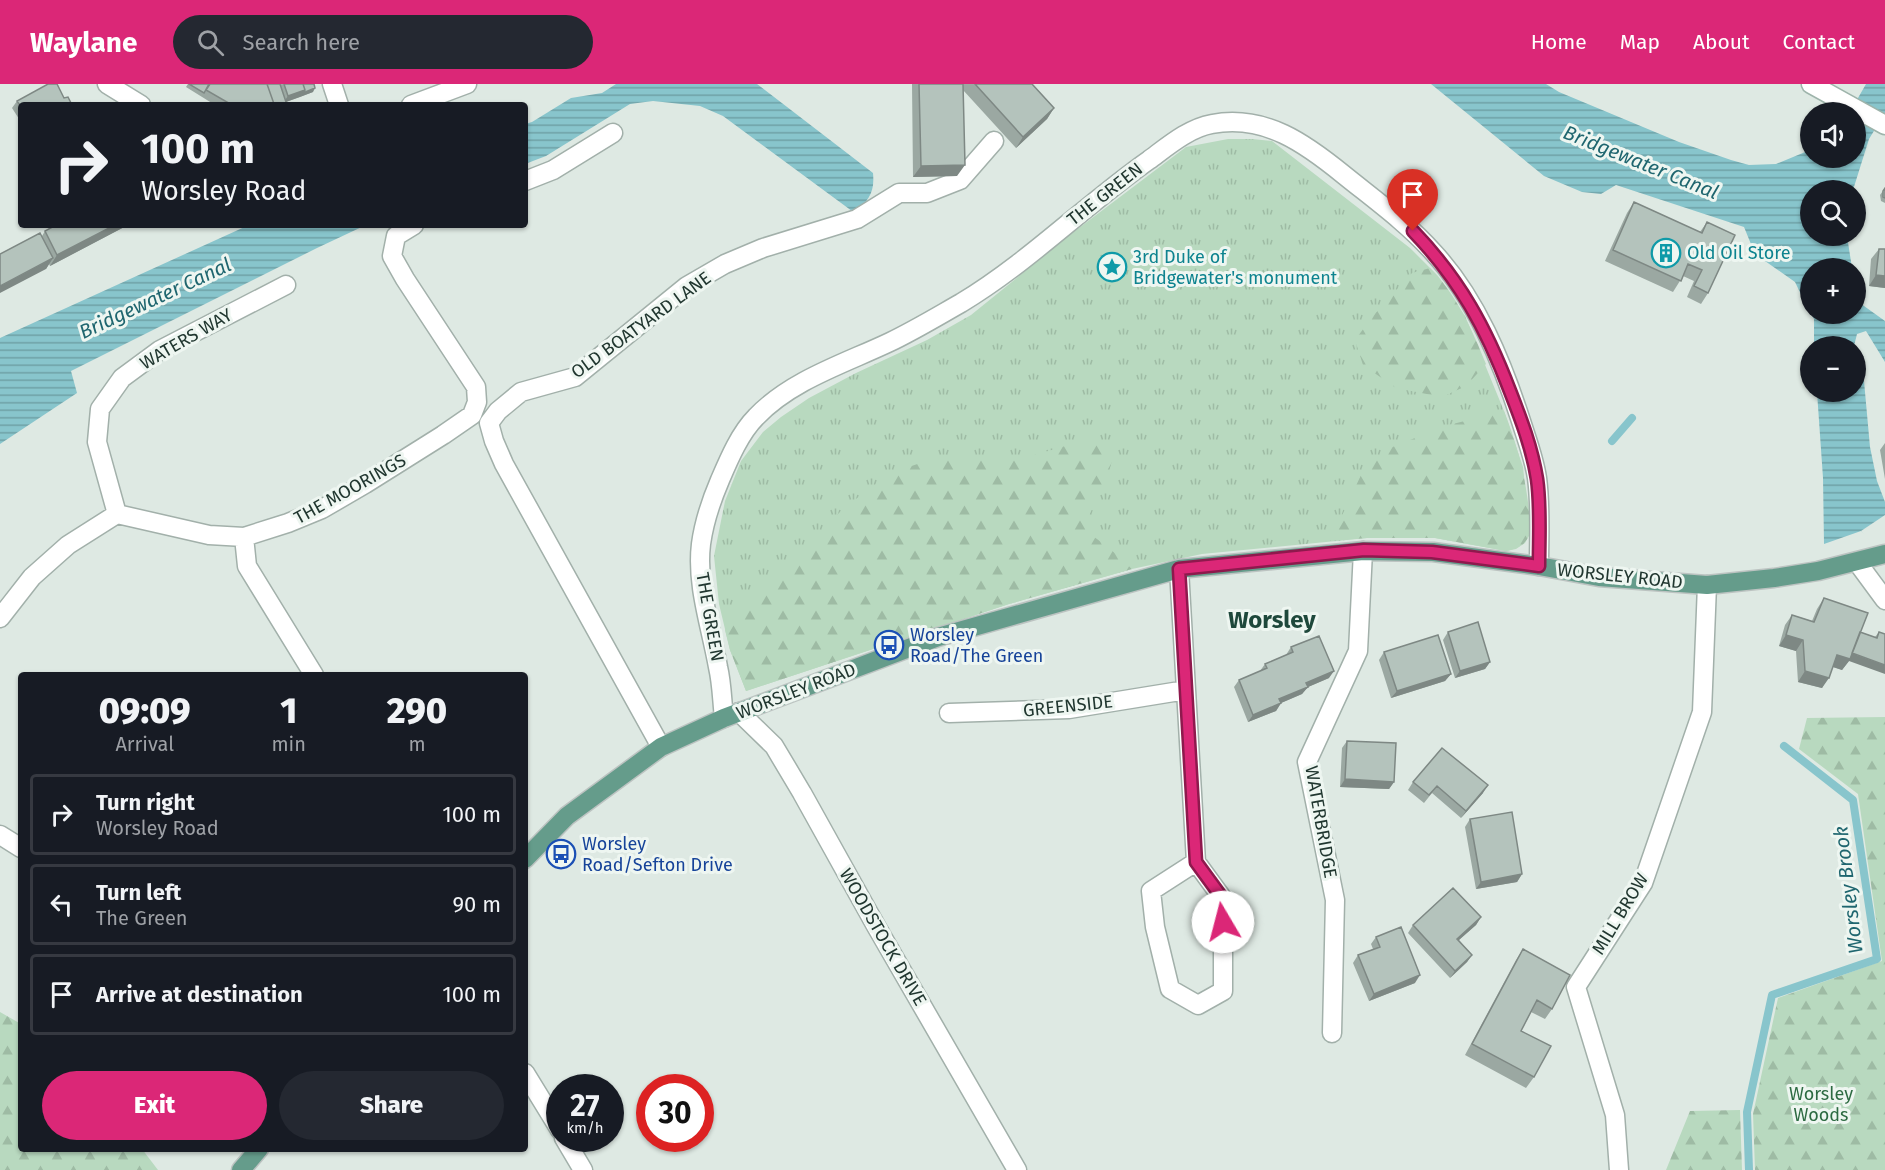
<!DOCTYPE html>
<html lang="en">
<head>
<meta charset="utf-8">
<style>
	body { margin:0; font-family:"Fira Sans",sans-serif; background:#242831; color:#f1f3f6; height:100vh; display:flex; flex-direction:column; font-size:22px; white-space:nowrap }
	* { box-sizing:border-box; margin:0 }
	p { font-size:20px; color:#9ea1a6 }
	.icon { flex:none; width:33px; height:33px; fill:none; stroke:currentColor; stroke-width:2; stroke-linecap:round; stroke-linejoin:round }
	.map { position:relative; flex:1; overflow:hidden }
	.drawer { position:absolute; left:18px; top:588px; width:510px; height:480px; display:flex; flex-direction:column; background:#171b24; border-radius:6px; box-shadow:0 2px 4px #0004 }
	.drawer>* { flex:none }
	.guide { position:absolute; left:18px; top:18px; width:510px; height:126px; border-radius:6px; box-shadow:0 2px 4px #0004; background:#171b24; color:#f1f3f6; overflow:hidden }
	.tools { position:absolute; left:1800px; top:18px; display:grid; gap:12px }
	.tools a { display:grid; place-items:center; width:66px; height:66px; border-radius:50%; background:#171b24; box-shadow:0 2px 4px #0004; font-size:30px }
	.speed { position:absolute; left:546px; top:990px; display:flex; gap:12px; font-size:30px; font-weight:700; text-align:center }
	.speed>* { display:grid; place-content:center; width:78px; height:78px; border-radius:50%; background:#171b24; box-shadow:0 2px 4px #0004; line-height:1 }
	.speed small { font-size:15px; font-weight:400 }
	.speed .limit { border:9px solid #d22; background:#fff; color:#111 }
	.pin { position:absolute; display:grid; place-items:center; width:51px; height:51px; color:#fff; margin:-62px -26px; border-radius:50% 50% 50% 0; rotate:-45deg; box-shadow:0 0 6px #0007 }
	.pin .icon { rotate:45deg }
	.me { position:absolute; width:66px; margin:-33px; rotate:352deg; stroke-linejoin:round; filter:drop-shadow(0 0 4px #0008) }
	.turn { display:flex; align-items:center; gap:21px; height:126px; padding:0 24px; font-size:27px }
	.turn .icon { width:78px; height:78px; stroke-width:2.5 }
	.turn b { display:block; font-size:42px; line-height:51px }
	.eta { display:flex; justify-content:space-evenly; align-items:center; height:102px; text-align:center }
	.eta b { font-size:36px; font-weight:800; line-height:42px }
	.primary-button { display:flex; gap:12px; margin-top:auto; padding:12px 24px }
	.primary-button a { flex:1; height:69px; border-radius:36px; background:#db2777; color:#fff; font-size:24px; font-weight:800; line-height:69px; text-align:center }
	.primary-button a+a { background:#242831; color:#f1f3f6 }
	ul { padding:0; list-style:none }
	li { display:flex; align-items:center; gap:18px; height:81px; margin:0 12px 9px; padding:0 12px; border:3px solid #363941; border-radius:6px }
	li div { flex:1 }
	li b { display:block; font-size:22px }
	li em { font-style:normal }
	header { display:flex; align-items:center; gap:36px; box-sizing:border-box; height:84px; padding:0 30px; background:#db2777; color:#fff }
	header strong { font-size:28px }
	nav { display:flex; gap:33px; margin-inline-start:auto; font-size:21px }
	.search { width:420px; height:54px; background:#242831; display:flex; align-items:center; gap:15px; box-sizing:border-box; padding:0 21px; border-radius:33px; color:#9ea1a6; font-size:22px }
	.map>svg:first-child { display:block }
	.grass { fill:url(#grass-tufts) }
	.forest { fill:url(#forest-firs) }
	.water { fill:url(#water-rules) }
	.pier { fill:#dee9e3 }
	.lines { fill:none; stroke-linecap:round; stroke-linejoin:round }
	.stream { stroke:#88c5cc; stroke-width:8 }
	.minor-casing { stroke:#a2b0aa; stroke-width:21 }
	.secondary-casing { stroke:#9eb4ab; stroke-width:21 }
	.primary-casing { stroke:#bcc3c1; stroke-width:21 }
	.minor { stroke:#fff; stroke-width:18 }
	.secondary { stroke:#fff; stroke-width:18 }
	.primary { stroke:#659c8b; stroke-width:18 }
	.wall { fill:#9ba8a2 }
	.shaded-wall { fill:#7e8884 }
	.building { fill:#b4c3bc; stroke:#7e8884; stroke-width:1.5 }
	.route-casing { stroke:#8e194d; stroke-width:15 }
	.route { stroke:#db2777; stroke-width:10 }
	.labels { text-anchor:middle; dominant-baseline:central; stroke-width:6; stroke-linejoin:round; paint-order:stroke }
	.street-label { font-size:18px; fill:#213730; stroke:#eef6f1 }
	.culture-label { font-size:18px; fill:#0d838f; stroke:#eef6f1; text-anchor:start }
	.transit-label { font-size:18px; fill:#164399; stroke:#eef6f1; text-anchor:start }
	.park-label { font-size:18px; fill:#2d6b42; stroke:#eef6f1 }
	.water-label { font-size:20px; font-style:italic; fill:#1f666f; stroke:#eef6f1 }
	.district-label { font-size:24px; font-weight:bold; fill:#1e483b; stroke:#eef6f1 }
</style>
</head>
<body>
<header>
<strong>Waylane</strong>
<div class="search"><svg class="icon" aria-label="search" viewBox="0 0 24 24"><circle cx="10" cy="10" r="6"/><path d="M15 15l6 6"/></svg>Search here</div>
<nav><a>Home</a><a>Map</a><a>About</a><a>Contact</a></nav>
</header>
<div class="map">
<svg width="1885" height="1086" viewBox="0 0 1885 1086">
	<defs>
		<pattern id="grass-tufts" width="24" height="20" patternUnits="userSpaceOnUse" patternTransform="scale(1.5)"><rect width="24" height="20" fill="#b8d9bf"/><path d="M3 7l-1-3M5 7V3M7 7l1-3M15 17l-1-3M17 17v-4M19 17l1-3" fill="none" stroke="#9ebba4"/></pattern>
		<pattern id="forest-firs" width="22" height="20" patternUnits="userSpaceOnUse" patternTransform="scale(1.5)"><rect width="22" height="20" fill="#b8d9bf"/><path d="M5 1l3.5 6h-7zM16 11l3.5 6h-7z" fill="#9ebba4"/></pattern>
		<pattern id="water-rules" width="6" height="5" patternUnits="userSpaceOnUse" patternTransform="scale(1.5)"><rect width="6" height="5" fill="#88c5cc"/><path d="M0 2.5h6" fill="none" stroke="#6fa1a6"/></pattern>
	</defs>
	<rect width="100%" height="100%" fill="#dee9e3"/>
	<!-- grass -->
	<path class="grass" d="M1228 55H1252L1272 57 1410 164 1438 192 1465 232 1504 327 1523 383 1530 449 1525 459 1516 465 1506 467 1435 454H1367L1202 470 1132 485 1009 520 746 607 730 566 719 520 714 472 725 417 741 377 763 348 781 333 809 314 856 289 927 256 971 231 1071 150 1186 63Z"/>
	<!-- forest -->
	<path class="forest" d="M1430 184C1456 210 1472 245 1486 280L1466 302 1442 313 1396 304 1363 281 1355 256 1373 232 1412 189Z
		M1504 327C1517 360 1525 391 1529 426 1530 433 1532 442 1530 449 1527 460 1516 465 1506 467L1435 454H1367L1330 457 1362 389 1390 364 1445 342Z
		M1100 357 1113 374 1103 404 1088 433 1090 450 1108 463 1132 485 1009 520 746 607 730 566 725 546 736 532 845 423 891 389 938 373 1024 374 1072 360Z
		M1885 633V1086H1755L1753 1030 1778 914 1882 877 1858 710 1799 665 1807 634Z
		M0 928 21 940V1065H142L158 1086H0Z
		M1740 1026 1742 1086H1666L1690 1027Z"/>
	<!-- water -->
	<path class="water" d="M616 0H757L873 89C875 110 868 115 856 130L723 32 700 22 653 17 630 20 546 72 525 80V40L532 38 571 14 602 9Z
		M1431 0H1546L1559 8 1679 58 1731 76 1749 81 1776 80 1810 66V74H1856V28H1850L1866 0H1885V29L1869 55 1853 106H1810V152H1847L1852 184H1810V229L1795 198 1755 170 1744 143 1616 101 1601 110 1582 108 1544 92Z
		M249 141H366L317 164 71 287 77 309 0 360V254Z
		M1856 209 1857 217 1885 237V278L1866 247 1857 250 1854 262H1814V235L1811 230H1856Z
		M1856 274 1864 297 1870 363 1877 397 1885 418V467L1861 447 1824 460 1823 394 1817 308H1856Z"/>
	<!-- pier -->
	<path class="pier" d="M1885 431V470L1875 463 1861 447Z"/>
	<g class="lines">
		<!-- stream -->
		<path class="stream" d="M1612 357 1632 334
			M1749 1086 1747 1028 1772 911 1877 875 1853 716 1784 662"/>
		<!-- minor casing -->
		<g class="minor-casing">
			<path id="minor" d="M107 0 141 21
				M332 0 339 21
				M411 21 467 0
				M525 97 553 86 613 49
				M117 430 97 358 100 325 122 294 160 266 286 201
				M244 453 247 482 314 591
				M1857 478 1885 516
				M1179 485 1196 778 1223 815V907L1198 921 1170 905 1155 843 1151 807 1196 778
				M0 534 32 493 68 461 117 430 209 451 244 453 288 439 322 425 365 400 443 351 472 331 477 318 476 303 405 195 392 172 396 152 414 141
				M739 628 774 662 802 709 876 842 1017 1086
				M949 629 1069 625 1186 606
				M724 634C722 617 722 600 718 583 711 543 696 501 701 460 704 438 711 417 720 396 729 375 740 349 756 333 791 296 846 279 890 258 915 246 938 232 961 219 1029 178 1085 121 1149 76 1168 62 1189 44 1212 40 1265 30 1306 60 1344 91 1375 116 1407 139 1433 168 1476 214 1502 278 1521 337 1527 356 1534 374 1537 394 1541 423 1539 453 1539 482
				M661 663 504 380 494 357 489 339 498 327 521 308 575 293 687 202 725 180 763 164 857 135 899 109H927L960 96 994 57
				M0 751 21 764
				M1332 949 1335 816 1307 678 1358 567 1363 467
				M525 989 560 1046
				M564 1054 583 1086
				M1619 1086 1615 1031 1576 903 1643 799 1702 628 1707 501"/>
		</g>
		<!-- secondary casing -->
		<g class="secondary-casing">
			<path id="secondary" d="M1811 0 1885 41"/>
		</g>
		<!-- primary casing -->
		<g class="primary-casing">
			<path id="primary" d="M525 775 567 732 661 663 724 634 938 553 1179 485 1363 467 1433 468 1539 482 1599 493 1707 501 1774 494 1818 487 1885 470
				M241 1086 259 1065"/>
		</g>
		<!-- minor -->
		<use href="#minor" class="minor"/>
		<!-- secondary -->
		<use href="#secondary" class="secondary"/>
		<!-- primary -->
		<use href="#primary" class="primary"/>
	</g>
	<!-- wall -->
	<path class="wall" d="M188 0H314L313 8 286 18 284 21H215L186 3Z
		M912 0H1032L1054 24 1047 35 1016 64 963 6 957 92 913 93Z
		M64 14 21 21V38L12 24 17 17Z
		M1885 104V119L1881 117 1880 111Z
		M1634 118 1700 148 1707 138 1708 209 1701 220 1687 213 1694 197 1683 192 1673 208 1605 177 1627 129Z
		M56 141H128L50 182 49 180 46 185 42 152 45 147Z
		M1879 165H1885V204L1869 202 1871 175Z
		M1885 359V395L1880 366Z
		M1824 514 1860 548 1875 553 1879 548 1885 550 1849 577 1842 586 1833 583 1822 604 1798 598 1796 567 1779 562 1785 541 1792 531 1812 537 1817 525Z
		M1448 548 1490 578 1485 585 1455 594 1443 556Z
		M1291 563 1329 594 1308 603 1302 610 1281 619 1276 627 1248 638 1234 603 1239 596 1260 587 1265 580 1286 571Z
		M1384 568 1451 590 1445 597 1391 614 1379 576Z
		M1347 657 1394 698 1389 705 1340 703 1342 664Z
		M1413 698 1483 709 1461 734 1432 709 1424 719 1408 706Z
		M1470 735 1522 790 1517 798 1476 805 1465 743Z
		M1481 833 1476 841 1459 856 1472 871 1467 878 1450 894 1408 849 1413 841Z
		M1376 853 1415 899 1369 917 1353 879 1358 871 1373 865 1371 860Z
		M1523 865 1552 925 1545 935 1531 928 1521 947 1534 993 1526 1004 1465 971 1516 876Z"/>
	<!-- shaded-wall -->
	<path class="shaded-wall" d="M315 4 313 8 300 13 303 9Z
		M305 6 300 13 283 19 288 12Z
		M1054 24 1047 35 1016 64 1023 53Z
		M965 81 957 92 913 93 921 82Z
		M115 141H128L50 182 57 171Z
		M53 174 46 185 0 209V202Z
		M1876 191 1885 192V204L1869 202Z
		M1786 551 1803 556 1796 567 1779 562Z
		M1851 569 1885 581V590L1849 577 1842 586 1830 582 1837 571Z
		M1490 578 1485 585 1455 594 1460 587Z
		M1334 587 1329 594 1308 603 1302 610 1281 619 1276 627 1248 638 1253 631 1306 599Z
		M1805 587 1829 594 1822 604 1798 598Z
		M1451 590 1445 597 1391 614 1397 607Z
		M1345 695 1394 698 1389 705 1340 703Z
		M1488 701 1483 709 1461 734 1466 727Z
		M1522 790 1517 798 1476 805 1481 798Z
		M1481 833 1476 841 1452 862 1457 855Z
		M1472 871 1467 878 1450 894 1455 887Z
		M1420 891 1415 899 1369 917 1374 910Z"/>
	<!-- building -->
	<path class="building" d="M48 0H57L64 14 68 13 72 21H21V23L17 17Z
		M189 0H209L204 9Z
		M210 0H267L274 20 272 21H232L206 6Z
		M267 0H280L286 18 279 21H274V20Z
		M284 0H303L305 6 288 12Z
		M303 0H314L315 4 303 9 305 6Z
		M919 0H963L965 81 921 82Z
		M975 0H1032L1054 24 1023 53Z
		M1885 104V114L1883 113V107Z
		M1634 118 1702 149 1707 138 1735 151 1708 209 1694 202 1702 186 1688 180 1681 197 1613 166Z
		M56 141H115L57 171 45 147Z
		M40 149 53 174 0 202V170Z
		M1879 165H1885V192L1876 191Z
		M1824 514 1868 529 1850 575 1837 571 1829 594 1805 587 1803 556 1786 551 1792 531 1814 538Z
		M1478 538 1490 578 1460 587 1448 548Z
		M1860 548 1877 554 1879 548 1885 550V581L1852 569Z
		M1438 551 1451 590 1397 607 1384 568Z
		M1319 552 1334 587 1306 599 1308 603 1279 615 1281 619 1253 631 1239 596 1267 584 1265 580 1293 568 1291 563Z
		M1347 657 1396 659 1394 698 1345 695Z
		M1442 664 1488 701 1466 727 1437 702 1429 711 1413 698Z
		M1512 728 1522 790 1481 798 1470 735Z
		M1453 804 1481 833 1457 855 1472 871 1455 887 1413 841Z
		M1401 843 1420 891 1374 910 1358 871 1380 863 1376 853Z
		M1523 865 1570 891 1552 925 1537 916 1521 947 1551 962 1534 993 1472 960Z"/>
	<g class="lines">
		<!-- route casing -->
		<g class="route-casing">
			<path id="route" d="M1223 838V815L1196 778 1179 485 1364 466 1432 468 1539 482C1539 453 1541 423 1537 395 1532 364 1521 335 1510 307 1486 244 1460 196 1413 147"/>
		</g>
		<!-- route -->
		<use href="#route" class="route"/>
	</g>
	<!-- icons -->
	<defs>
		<g id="building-ring" transform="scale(1.5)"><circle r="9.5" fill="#eef6f1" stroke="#0f9aa8" stroke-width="1.5"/><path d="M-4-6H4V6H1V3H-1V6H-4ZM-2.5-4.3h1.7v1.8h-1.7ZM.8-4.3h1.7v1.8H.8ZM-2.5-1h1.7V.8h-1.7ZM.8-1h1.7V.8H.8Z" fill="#0f9aa8"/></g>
		<g id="sight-ring" transform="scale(1.5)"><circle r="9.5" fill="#eef6f1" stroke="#0f9aa8" stroke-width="1.5"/><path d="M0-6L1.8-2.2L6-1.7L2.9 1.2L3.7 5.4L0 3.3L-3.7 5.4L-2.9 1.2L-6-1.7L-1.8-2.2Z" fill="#0f9aa8"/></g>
		<g id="bus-ring" transform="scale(1.5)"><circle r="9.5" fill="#eef6f1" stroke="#1a4fb4" stroke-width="1.5"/><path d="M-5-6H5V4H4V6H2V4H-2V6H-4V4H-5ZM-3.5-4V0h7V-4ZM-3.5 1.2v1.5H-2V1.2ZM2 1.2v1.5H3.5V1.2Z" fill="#1a4fb4"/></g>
	</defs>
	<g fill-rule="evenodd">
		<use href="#building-ring" x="1666" y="169"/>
		<use href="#sight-ring" x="1112" y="183"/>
		<use href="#bus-ring" x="889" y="561"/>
		<use href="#bus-ring" x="561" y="770"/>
	</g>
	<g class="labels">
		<!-- street labels -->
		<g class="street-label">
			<text transform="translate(1105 110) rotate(-38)">THE GREEN</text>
			<text transform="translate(641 241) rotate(-36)">OLD BOATYARD LANE</text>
			<text transform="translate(186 255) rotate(-30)">WATERS WAY</text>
			<text transform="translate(350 405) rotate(-29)">THE MOORINGS</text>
			<text transform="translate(1620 492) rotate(6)">WORSLEY ROAD</text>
			<text transform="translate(710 533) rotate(80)">THE GREEN</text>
			<text transform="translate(796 607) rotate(-21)">WORSLEY ROAD</text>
			<text transform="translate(1068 622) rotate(-6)">GREENSIDE</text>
			<text transform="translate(1321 738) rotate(80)">WATERBRIDGE</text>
			<text transform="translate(1620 830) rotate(-59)">MILL BROW</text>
			<text transform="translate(883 853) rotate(60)">WOODSTOCK DRIVE</text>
		</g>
		<!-- culture labels -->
		<g class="culture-label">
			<text x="1687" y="169">Old Oil Store</text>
			<text x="1133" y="173">3rd Duke of<tspan x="1133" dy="21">Bridgewater's monument</tspan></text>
		</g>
		<!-- transit labels -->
		<g class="transit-label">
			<text x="910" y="551">Worsley<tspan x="910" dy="21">Road/The Green</tspan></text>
			<text x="582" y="760">Worsley<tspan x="582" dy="21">Road/Sefton Drive</tspan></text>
		</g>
		<!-- park labels -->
		<g class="park-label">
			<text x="1821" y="1010">Worsley<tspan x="1821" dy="21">Woods</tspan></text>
		</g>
		<!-- water labels -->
		<g class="water-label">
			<text transform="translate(1641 78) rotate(22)">Bridgewater Canal</text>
			<text transform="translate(155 214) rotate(-25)">Bridgewater Canal</text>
			<text transform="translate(1848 806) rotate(-97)">Worsley Brook</text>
		</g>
		<!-- district labels -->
		<g class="district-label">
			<text x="1272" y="536">Worsley</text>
		</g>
	</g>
</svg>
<div class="tools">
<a><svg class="icon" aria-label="sound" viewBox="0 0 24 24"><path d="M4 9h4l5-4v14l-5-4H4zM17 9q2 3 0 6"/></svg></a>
<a><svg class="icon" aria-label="search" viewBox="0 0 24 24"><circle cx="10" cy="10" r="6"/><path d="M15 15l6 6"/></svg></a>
<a>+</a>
<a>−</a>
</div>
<div class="speed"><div>27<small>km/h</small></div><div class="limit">30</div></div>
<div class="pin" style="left:1413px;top:147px;background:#d93025"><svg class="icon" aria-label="arrive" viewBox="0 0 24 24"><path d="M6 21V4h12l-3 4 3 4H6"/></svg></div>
<svg class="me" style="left:1223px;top:838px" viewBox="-20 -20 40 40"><circle r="19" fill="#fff"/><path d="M0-13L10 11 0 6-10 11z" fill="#db2777"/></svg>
<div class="guide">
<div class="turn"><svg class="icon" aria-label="right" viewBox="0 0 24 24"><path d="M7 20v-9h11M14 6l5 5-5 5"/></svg><div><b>100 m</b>Worsley Road</div></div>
</div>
<section class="drawer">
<div class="eta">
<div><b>09:09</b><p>Arrival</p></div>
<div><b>1</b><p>min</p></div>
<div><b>290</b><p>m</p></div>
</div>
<ul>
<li><svg class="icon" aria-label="right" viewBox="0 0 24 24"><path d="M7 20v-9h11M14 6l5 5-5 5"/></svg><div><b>Turn right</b><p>Worsley Road</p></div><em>100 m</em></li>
<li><svg class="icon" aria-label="left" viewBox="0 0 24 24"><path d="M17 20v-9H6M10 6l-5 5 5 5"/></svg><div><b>Turn left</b><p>The Green</p></div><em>90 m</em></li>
<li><svg class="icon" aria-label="arrive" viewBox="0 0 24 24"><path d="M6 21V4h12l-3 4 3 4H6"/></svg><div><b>Arrive at destination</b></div><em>100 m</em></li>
</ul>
<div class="primary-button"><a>Exit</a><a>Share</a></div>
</section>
</div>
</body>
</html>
